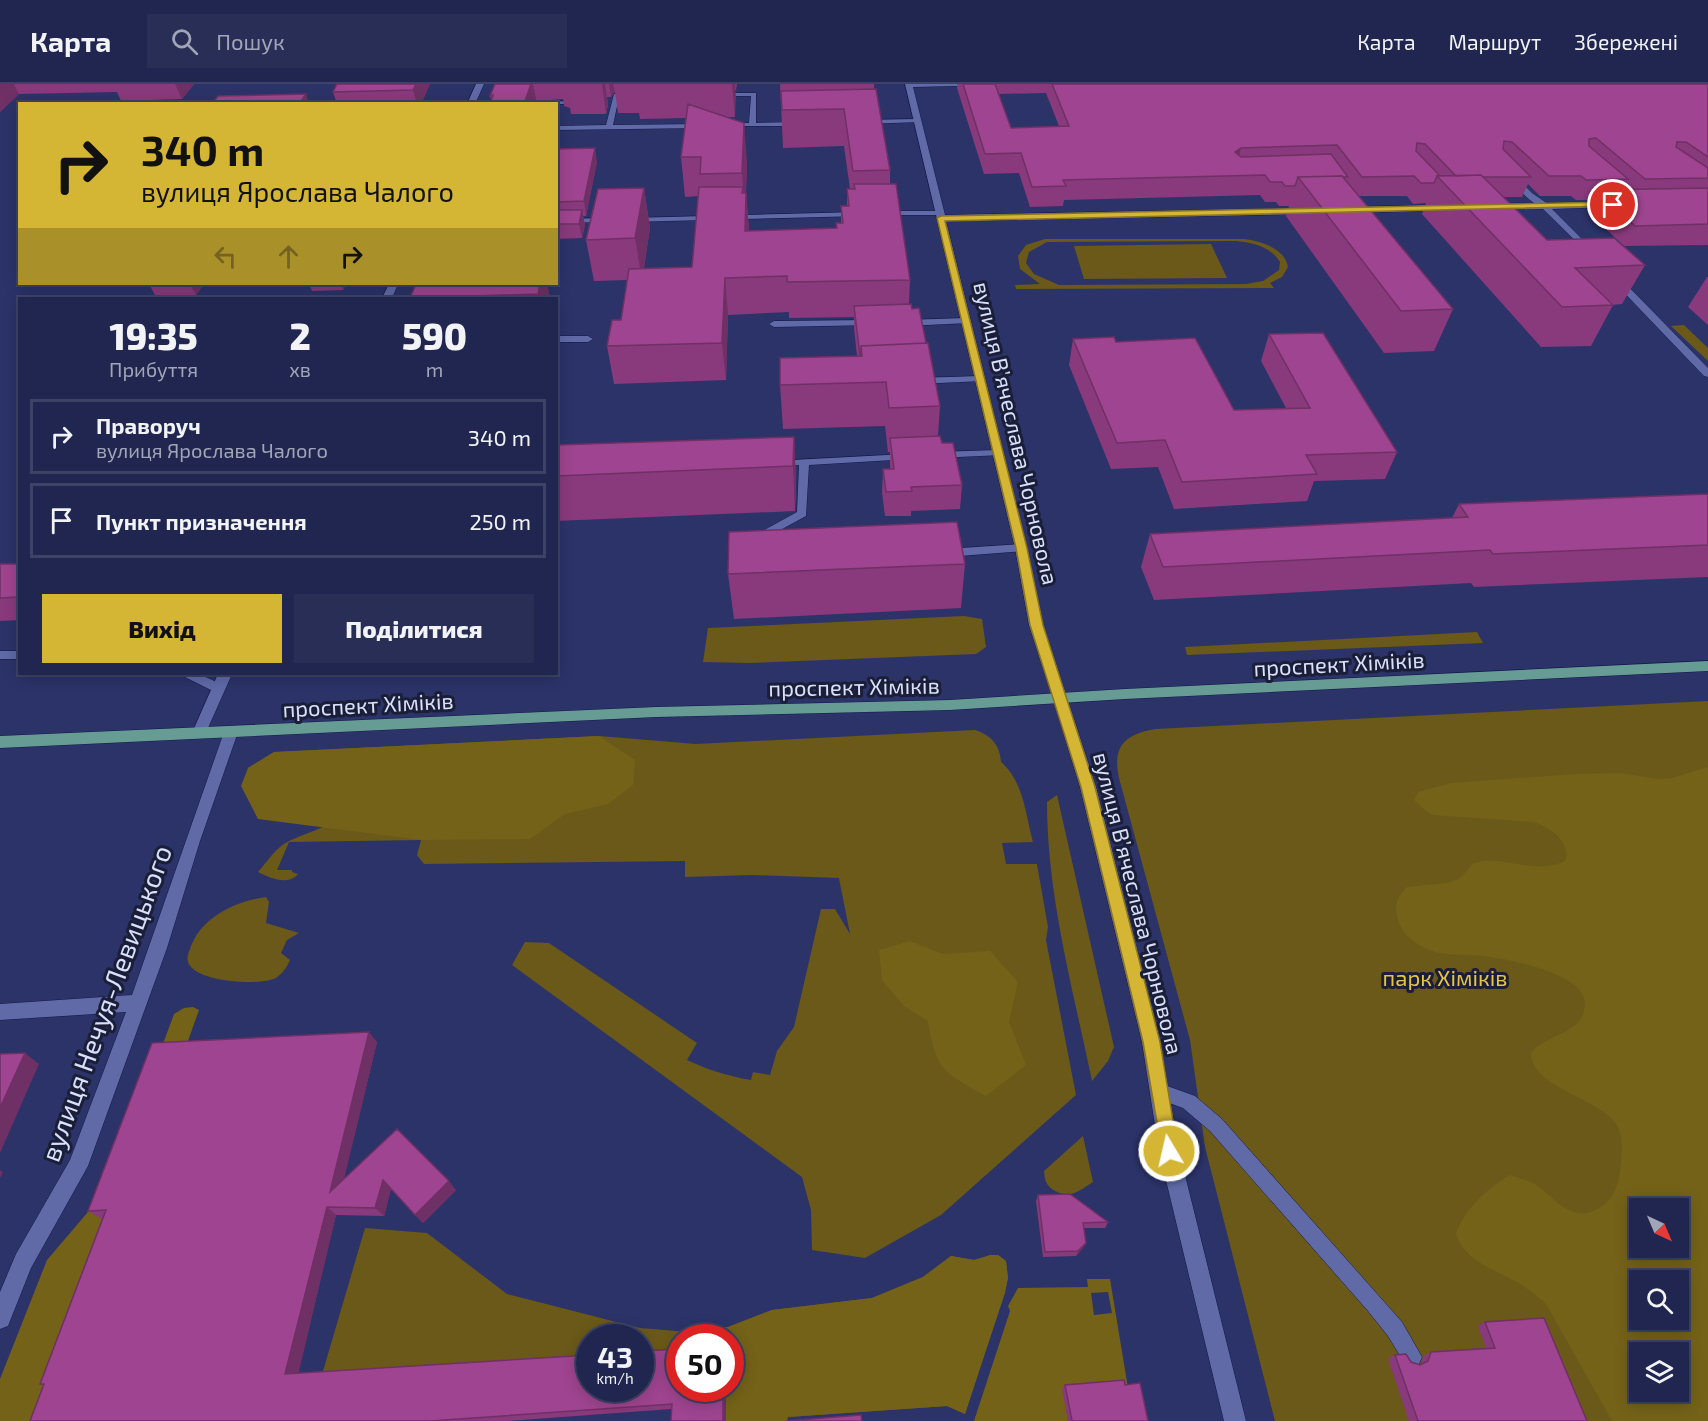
<!DOCTYPE html>
<html lang="uk">
<head>
<meta charset="utf-8">
<style>
	body { margin:0; font-family:"Exo 2",sans-serif; background:#282e56; color:#f1f3f6; height:100vh; display:flex; flex-direction:column; font-size:22px; white-space:nowrap }
	* { box-sizing:border-box; margin:0 }
	p { font-size:20px; color:#a2a5b7 }
	.icon { flex:none; width:33px; height:33px; fill:none; stroke:currentColor; stroke-width:2; stroke-linecap:round; stroke-linejoin:round }
	.map { position:relative; flex:1; overflow:hidden }
	.details { position:absolute; left:18px; top:213px; width:540px; height:378px; display:flex; flex-direction:column; background:#20264f; border-radius:0px; box-shadow:0 3px 15px #0003,0 0 0 2px #3d4366 }
	.details>* { flex:none }
	.banner { position:absolute; left:18px; top:18px; width:540px; height:183px; border-radius:0px; box-shadow:0 3px 15px #0003,0 0 0 2px #3d4366; background:#d5b534; color:#111; overflow:hidden }
	.needle { width:39px; rotate:136deg }
	.fabs { position:absolute; left:1629px; top:1114px; display:grid; gap:12px }
	.fabs a { display:grid; place-items:center; width:60px; height:60px; border-radius:0px; background:#20264f; box-shadow:0 3px 15px #0003,0 0 0 2px #3d4366; font-size:30px }
	.speed { position:absolute; left:576px; top:1240px; display:flex; gap:12px; font-size:30px; font-weight:700; text-align:center }
	.speed>* { display:grid; place-content:center; width:78px; height:78px; border-radius:50%; background:#20264f; box-shadow:0 3px 15px #0003,0 0 0 2px #3d4366; line-height:1 }
	.speed small { font-size:15px; font-weight:400 }
	.speed .limit { border:9px solid #d22; background:#fff; color:#111 }
	.pin { position:absolute; display:grid; place-items:center; width:51px; height:51px; color:#fff; margin:-26px; border:3px solid #fff; border-radius:50%; box-shadow:0 2px 6px #0007 }
	.me { position:absolute; width:66px; margin:-33px; rotate:351deg; stroke-linejoin:round; filter:drop-shadow(0 0 4px #0008) }
	.turn { display:flex; align-items:center; gap:21px; height:126px; padding:0 24px; font-size:27px }
	.turn .icon { width:78px; height:78px; stroke-width:2.5 }
	.turn b { display:block; font-size:42px; line-height:51px }
	.lanes { display:flex; align-items:center; height:57px; padding:0 24px; background:#0003; justify-content:center; gap:30px; direction:ltr }
	.lanes .off { opacity:.35 }
	.eta { display:flex; justify-content:space-evenly; align-items:center; height:102px; text-align:center }
	.eta b { font-size:36px; font-weight:800; line-height:42px }
	.primary-button { display:flex; gap:12px; margin-top:auto; padding:12px 24px }
	.primary-button a { flex:1; height:69px; border-radius:0px; background:#d5b534; color:#111; font-size:24px; font-weight:800; line-height:69px; text-align:center }
	.primary-button a+a { background:#282e56; color:#f1f3f6 }
	ul { padding:0; list-style:none }
	li { display:flex; align-items:center; gap:18px; height:75px; margin:0 12px 9px; padding:0 12px; border:3px solid #3d4366; border-radius:0px }
	li div { flex:1 }
	li b { display:block; font-size:22px }
	li em { font-style:normal }
	header { display:flex; align-items:center; gap:36px; box-sizing:border-box; height:84px; padding:0 30px; background:#20264f; border-bottom:2px solid #3d4366 }
	header strong { font-size:28px }
	nav { display:flex; gap:33px; margin-inline-start:auto; font-size:21px }
	.search { width:420px; height:54px; background:#282e56; display:flex; align-items:center; gap:15px; box-sizing:border-box; padding:0 21px; border-radius:0px; color:#a2a5b7; font-size:22px }
	.map>svg:first-child { display:block }
	.green { fill:#6a5919; fill-rule:evenodd }
	.forest { fill:#746219; fill-rule:evenodd }
	.lines { fill:none; stroke-linecap:round; stroke-linejoin:round }
	.lane-casing { stroke:#15184c; stroke-width:1 }
	.street-casing { stroke:#15184c; stroke-width:1 }
	.secondary-casing { stroke:#15184c; stroke-width:1 }
	.primary-casing { stroke:#15184c; stroke-width:1 }
	.lane { fill:#5f6aa6; fill-rule:evenodd }
	.street { fill:#5f6aa6; fill-rule:evenodd }
	.secondary { fill:#5f6aa6; fill-rule:evenodd }
	.primary { fill:#669c94; fill-rule:evenodd }
	.wall { fill:#893a7c; fill-rule:evenodd }
	.shaded-wall { fill:#6f3065 }
	.building { fill:#9f4490; stroke:#6f3065; stroke-width:1.5 }
	.route { fill:#d5b534; stroke:#8a7622; stroke-width:1.5 }
	.labels { text-anchor:middle; dominant-baseline:central; stroke-width:6; stroke-linejoin:round; paint-order:stroke }
	.street-label { font-size:22px; fill:#d9e0fb; stroke:#1a1e37 }
	.park-label { font-size:22px; fill:#e6c545; stroke:#1a1e37 }
	.near-street-label { font-size:27px; fill:#d9e0fb; stroke:#1a1e37 }
</style>
</head>
<body>
<header>
<strong>Карта</strong>
<div class="search"><svg class="icon" aria-label="search" viewBox="0 0 24 24"><circle cx="10" cy="10" r="6"/><path d="M15 15l6 6"/></svg>Пошук</div>
<nav><a>Карта</a><a>Маршрут</a><a>Збережені</a></nav>
</header>
<div class="map">
<svg width="1708" height="1337" viewBox="0 0 1708 1337">
	<rect width="100%" height="100%" fill="#2b3369"/>
	<!-- green -->
	<path class="green" d="M1045 155H1244C1260 157 1285 164 1288 183L1282 193 1270 199 1274 204 1016 205 1015 201 1040 200 1020 185 1018 172 1026 161ZM1235 157C1252 158 1271 163 1280 178L1279 186 1263 197 1246 200 1059 201 1034 190 1026 179 1029 168 1047 158Z
		M1211 160 1227 194 1084 195 1074 162Z
		M1684 241 1708 264V277L1671 242Z
		M964 532 982 535 986 563 976 570 750 579 703 578 708 544Z
		M1477 548 1483 559 1187 571 1185 563Z
		M1708 617V1337H1275L1205 1063 1190 956 1119 694C1112 662 1125 650 1156 645ZM1640 1125H1678V1164H1640ZM1640 1197H1678V1236H1640ZM1640 1269H1678V1308H1640Z
		M975 646C991 651 1000 661 1001 678 1024 698 1025 729 1033 758L1002 759 1006 780H1037L1048 843 1046 856 1076 1011 941 1131 865 1174 812 1166 811 1126 802 1093 512 881 525 858 549 859 697 959 687 976C708 986 728 992 751 996L753 988 770 991 777 967 794 943 821 825H835L850 850 839 794 752 791 685 793V777L424 780 417 771 421 756 289 758 277 786H292V788L298 790C288 802 270 794 258 788 267 778 276 763 289 757 301 751 313 748 325 742L248 684 274 668 599 652 696 660Z
		M1057 711 1114 963 1108 977 1092 997C1073 905 1047 812 1047 718Z
		M266 813 269 818 266 839 299 849 287 856 281 869 290 876C287 883 282 890 276 894 258 902 204 898 191 883 186 877 187 872 190 865 200 834 235 817 266 813Z
		M1083 1052 1093 1098C1079 1107 1071 1115 1055 1107 1046 1102 1045 1097 1044 1087Z
		M365 1144 427 1149 507 1210 640 1244 689 1248 709 1247 728 1243 772 1226 872 1214 923 1193 951 1172 974 1176 998 1171 1006 1177 1008 1194 965 1330 947 1322 788 1333 787 1337 730 1305V1254H680L679 1271 641 1274 640 1254H590L589 1277 321 1294Z"/>
	<!-- forest -->
	<path class="forest" d="M599 652 635 676 633 701 608 720 565 730 530 755 421 756 258 735 241 702 248 684 274 668Z
		M1708 683V1337H1612L1546 1220C1536 1211 1526 1203 1515 1197 1493 1185 1464 1176 1456 1150 1463 1126 1489 1103 1510 1091 1519 1094 1528 1096 1536 1101 1549 1109 1561 1126 1578 1129 1587 1131 1600 1125 1607 1118 1618 1106 1620 1092 1621 1076 1622 1063 1623 1051 1616 1040 1602 1015 1531 1004 1531 969 1546 949 1584 951 1585 920 1586 889 1507 875 1484 872 1467 870 1446 873 1430 866 1414 860 1400 849 1397 831 1394 819 1399 811 1407 803L1447 799 1459 795 1474 779C1504 770 1534 792 1565 777L1567 772C1565 753 1551 745 1534 738L1433 731 1426 727 1414 716 1418 708 1451 699 1576 690 1621 689 1657 695 1672 694ZM1640 1125H1678V1164H1640ZM1640 1197H1678V1236H1640ZM1640 1269H1678V1308H1640Z
		M910 857 943 870 990 867 1018 898 1009 938 1026 981 986 1012C944 988 936 988 928 937L904 922 882 896 879 866Z
		M193 923 199 926 184 968 163 970 101 1134H119L48 1337H0V1295L47 1176 105 1108 119 1079 174 930 184 924Z
		M990 1171H998L1006 1177 1008 1194 1005 1209 965 1330 947 1322 788 1333 787 1337H726V1305H730V1254H708L709 1247 728 1243 772 1226 872 1214 923 1193 951 1172 974 1176Z
		M1087 1195H1110L1128 1304 1063 1305 1068 1337H974L1010 1227 1008 1222 1018 1204 1088 1203ZM1108 1208 1112 1229 1094 1231 1091 1209Z"/>
	<g class="lines">
		<!-- lane casing -->
		<g class="lane-casing">
			<path id="lane" d="M630 9 632 12 619 13 613 41 703 40 707 42 703 44 556 46V42L606 41 614 10Z
				M716 9H756V39L799 38 802 40 799 42H726L724 41 728 39H749L751 12H718Z
				M582 17 580 20H513L516 18Z
				M918 35 920 38 863 40 860 38 863 36Z
				M1510 93H1516L1532 109 1548 120V124C1534 124 1520 106 1510 97Z
				M882 127H940L944 129 940 131H879L878 129Z
				M860 128 864 130 863 132 630 138 626 136 630 134Z
				M611 134 612 136 608 138 556 139V135Z
				M966 234 971 237 969 239 905 242 900 239 905 236Z
				M871 236 874 237V241L774 243 769 240 774 237Z
				M556 252H588L593 255 588 258H556Z
				M980 292 983 293V297L917 300 912 297 917 294Z
				M998 366 1002 367V371L937 374 932 371 937 368Z
				M906 370 910 371V375L809 381 806 432 760 457 756 458 750 454 797 428 799 381 778 382 773 379 774 377Z
				M1021 460 1025 461V467L946 473 940 469 946 465Z
				M0 567H20V575H0Z
				M183 590H199L223 601 224 604 218 609 213 607 185 593Z
				M1159 999 1195 1012 1222 1035 1402 1238 1422 1273 1419 1280 1412 1283 1405 1280 1388 1252 1368 1227 1210 1047 1183 1024 1153 1013 1150 1007 1153 1001Z"/>
		</g>
		<!-- street casing -->
		<g class="street-casing">
			<path id="street" d="M476 0H484L475 20H467Z
				M905 0H963L959 2 913 3 945 131 1307 124 1311 127 1307 130 946 137 1027 464 1043 541 1067 614 1060 619 1053 614 1029 541 1015 464Z
				M1610 118 1614 121 1613 123 1552 125 1596 169 1591 172 1543 125 1493 126 1489 123 1493 120Z
				M1445 121 1449 124 1448 126 1352 129 1348 126 1352 123Z
				M1613 193H1619L1708 284V293L1704 292 1613 197Z
				M389 200H398L392 214H382Z
				M218 590H232L204 653H194L192 649Z
				M231 642 236 644 238 648 200 757 167 864 88 1082 31 1184 8 1242 0 1245V1208L16 1170 70 1076 126 928 0 936V920L132 911 224 648 226 644Z"/>
		</g>
		<!-- secondary casing -->
		<g class="secondary-casing">
			<path id="secondary" d="M1060 609 1067 614 1096 703 1160 958 1179 1067 1246 1337H1224L1159 1067 1142 958 1080 703 1053 614Z"/>
		</g>
		<!-- primary casing -->
		<g class="primary-casing">
			<path id="primary" d="M1708 577V587L1125 615 950 626 656 633 0 664V652L656 623 950 616 1125 605Z"/>
		</g>
		<!-- lane -->
		<use href="#lane" class="lane"/>
		<!-- street -->
		<use href="#street" class="street"/>
		<!-- secondary -->
		<use href="#secondary" class="secondary"/>
		<!-- primary -->
		<use href="#primary" class="primary"/>
	</g>
	<!-- wall -->
	<path class="wall" d="M0 0H194L182 15 121 17 117 8 19 10 0 28Z
		M337 0H430L421 20H337L333 8Z
		M495 0H737L736 6H735V33H727L747 78 746 109 749 147 836 144V139H841V122H847V105H850L844 62 783 64 780 0H874V5L890 86V100L910 196 909 220 912 225 926 259 940 322 938 352 962 401 960 425 911 427V432H885L882 409 883 385H890V368H888L885 342 783 345 780 301 857 272 854 244V233L789 234V228L728 231 726 296 614 300 607 262 621 236 627 196 594 197 586 156 644 104 650 144 644 184 692 183 699 112 685 113 681 73 686 34 640 35 639 29H618L615 8 611 13H607L608 21 606 30H571L570 24 564 22 563 15 536 17 537 20 491 16 490 12Z
		M957 0H1708V161L1624 162 1587 127 1592 116H1576L1571 112H1540L1528 100 1522 113H1503L1547 156 1645 181 1622 220 1612 221H1613L1591 262 1541 263 1422 130 1426 119 1413 120 1407 112H1359L1453 225 1434 267 1384 269 1286 132 1289 122H1279L1276 118H1265L1260 111 1064 116 1063 122 1030 123 1019 89 984 90 957 4ZM1046 9 1059 42 1011 44 998 10Z
		M556 66 597 78 586 132H583L585 141 582 154 556 155Z
		M1707 193H1708V241L1688 223Z
		M149 200H204L196 211 156 213Z
		M309 200H346L343 206 312 207Z
		M416 200H547L550 214H410Z
		M1269 250 1397 368 1385 395 1314 397 1307 417 1174 425 1158 383 1111 385 1069 281 1073 255 1116 258 1234 326 1286 324 1261 277Z
		M794 353 796 397 795 427 556 437V361Z
		M1708 410V493L1474 503 1471 499 1154 516 1141 483 1150 450 1452 434 1459 420Z
		M0 480H20V536L0 537Z
		M965 480 961 524 734 535 728 490Z
		M377 958 344 1094 456 1106 423 1139 391 1105 384 1132 336 1131 298 1289 726 1305V1337H671V1325L507 1337H30L43 1301 40 1300 102 1135 88 1127Z
		M1038 1111 1108 1138 1105 1144H1084L1086 1159 1083 1164 1076 1172 1043 1173 1036 1117Z
		M1485 1238 1587 1337H1409L1388 1275 1395 1271 1420 1281H1421L1424 1272 1431 1268 1486 1264 1478 1242Z
		M1065 1301H1125L1148 1337H1068L1062 1305Z"/>
	<!-- shaded-wall -->
	<path class="shaded-wall" d="M0 0H14L19 10 0 28Z
		M175 0H194L182 15Z
		M416 0H430L421 20H417L413 6Z
		M531 0H533L537 20H524Z
		M602 0H605L608 21 606 30Z
		M609 0H613L615 8 611 13Z
		M732 0H735L736 14 735 33Z
		M306 10 309 20H299Z
		M744 39 747 78 745 129 742 89Z
		M595 64 597 78 586 132 584 117Z
		M1241 64 1236 84 1235 68Z
		M644 104 650 144 642 196 635 154Z
		M746 109 749 144 748 182 745 147Z
		M582 126 585 141 582 154 579 140Z
		M725 194 728 231 726 296 722 259Z
		M190 200H204L196 211Z
		M341 200H346L343 206Z
		M540 200H547L550 214H539L538 210Z
		M794 353 796 397 795 427 793 382Z
		M369 948 377 958 339 1116 330 1108Z
		M25 969 39 980 0 1069V1024Z
		M0 1086 3 1088 0 1094Z
		M383 1096 391 1105 384 1132 375 1124Z
		M449 1097 456 1106 423 1139 415 1131Z
		M327 1123 336 1131 297 1296 285 1290Z
		M1086 1159 1083 1164 1076 1172 1078 1167Z
		M723 1305H726V1337H723Z"/>
	<!-- building -->
	<path class="building" d="M337 0H416L413 6 333 8Z
		M495 0H531L524 20H490L493 11 490 12Z
		M963 0H995L1011 44 1069 42 1052 0H1708V73L1686 58H1677L1676 63 1708 84V94L1645 95 1596 54 1589 55V62L1628 95 1586 96 1581 92H1549L1512 58 1504 57 1503 65 1531 93H1483L1481 91 1456 92 1425 60 1417 59 1416 67 1440 92H1437L1434 99H1421L1414 92 1362 93 1337 61 1241 64 1235 68 1241 73 1331 70 1348 93H1343L1342 92 1298 93 1295 102H1285L1282 98H1270L1265 91 1063 96 1066 102 1032 103 1021 69 985 70Z
		M876 5 890 86 853 87 844 25 782 26 781 7Z
		M306 10 299 20H212L218 12Z
		M688 20 744 39 742 89 700 90 701 73H681Z
		M595 64 584 117 556 118 557 65Z
		M1481 91 1547 156 1614 154 1645 181 1575 184 1613 221 1562 223 1437 92Z
		M1342 92 1453 225 1401 227 1298 93Z
		M854 100H896L910 196 787 198V192L725 194 722 259 607 262 612 236H621L629 185 692 183 699 103H743L742 109H746L745 147 837 144 836 139H843L841 122H849L847 105H855Z
		M644 104 635 154 586 156 598 105Z
		M1708 104V140L1635 142 1597 106Z
		M556 126H582L579 140H556Z
		M416 200H540L538 210 410 214Z
		M911 220 912 225 919 224 926 259 861 262V272H860L854 222Z
		M1323 249 1397 368 1306 371 1317 390 1182 398 1165 356 1117 359 1073 255 1114 253 1116 258 1195 254 1234 326 1310 324 1269 250Z
		M928 259 940 322 889 324 886 298 780 301V274L862 272 861 262Z
		M940 352 942 359H953L962 401 911 403 912 407 886 408 883 385H894L890 354Z
		M794 353 793 382 556 392V361Z
		M1708 410V461L1493 470 1490 466 1163 483 1150 450 1468 433 1459 420Z
		M957 438 965 480 728 490 729 448Z
		M0 480H20V513L0 514Z
		M369 948 330 1108 397 1045 449 1097 415 1131 383 1096 375 1124 327 1123 285 1290 590 1271V1305H640V1267L680 1265V1305H723V1337H671L672 1320 430 1337H30L44 1300H40L106 1126 88 1127 152 959Z
		M25 969 0 1024V970Z
		M1070 1110 1108 1138 1083 1139 1086 1159 1078 1167 1045 1168 1038 1111Z
		M1544 1234 1587 1337H1418L1395 1271 1406 1270 1411 1278 1420 1281 1428 1277 1431 1268 1495 1264 1485 1238Z
		M1124 1296 1125 1301 1140 1299 1148 1337H1072L1065 1301Z
		M861 1331 862 1337H786Z"/>
	<!-- route -->
	<path class="route" d="M1613 118 1616 119V122L945 137 1027 464 1043 541 1095 703 1160 958 1178 1067 1176 1073 1169 1076 1163 1073 1143 958 1081 703 1030 541 1016 464 937 134 941 132Z"/>
	<g class="labels">
		<!-- street labels -->
		<g class="street-label">
			<text transform="translate(1017 349) rotate(77)">вулиця Вʼячеслава Чорновола</text>
			<text transform="translate(1339 579) rotate(-3)">проспект Хіміків</text>
			<text transform="translate(854 602) rotate(-1)">проспект Хіміків</text>
			<text transform="translate(368 620) rotate(-3)">проспект Хіміків</text>
			<text transform="translate(1139 819) rotate(76)">вулиця Вʼячеслава Чорновола</text>
		</g>
		<!-- park labels -->
		<g class="park-label">
			<text x="1445" y="893">парк Хіміків</text>
		</g>
		<!-- near-street labels -->
		<g class="near-street-label">
			<text transform="translate(105 919) rotate(-70)">вулиця Нечуя-Левицького</text>
		</g>
	</g>
</svg>
<div class="fabs">
<a><svg class="needle" viewBox="-14 -14 28 28"><path d="M0-13l5 13h-10z" fill="#e53935"/><path d="M0 13l5-13h-10z" fill="#a2a5b7"/></svg></a>
<a><svg class="icon" aria-label="search" viewBox="0 0 24 24"><circle cx="10" cy="10" r="6"/><path d="M15 15l6 6"/></svg></a>
<a><svg class="icon" aria-label="layers" viewBox="0 0 24 24"><path d="M12 4l9 5-9 5-9-5zM3 14l9 5 9-5"/></svg></a>
</div>
<div class="speed"><div>43<small>km/h</small></div><div class="limit">50</div></div>
<div class="pin" style="left:1613px;top:121px;background:#d93025"><svg class="icon" aria-label="arrive" viewBox="0 0 24 24"><path d="M6 21V4h12l-3 4 3 4H6"/></svg></div>
<svg class="me" style="left:1169px;top:1067px" viewBox="-20 -20 40 40"><circle r="17" fill="#d5b534" stroke="#fff" stroke-width="3"/><path d="M0-11L8 9 0 5-8 9z" fill="#fff"/></svg>
<div class="banner">
<div class="turn"><svg class="icon" aria-label="right" viewBox="0 0 24 24"><path d="M7 20v-9h11M14 6l5 5-5 5"/></svg><div><b>340 m</b>вулиця Ярослава Чалого</div></div>
<div class="lanes"><svg class="icon off" aria-label="left" viewBox="0 0 24 24"><path d="M17 20v-9H6M10 6l-5 5 5 5"/></svg><svg class="icon off" aria-label="ahead" viewBox="0 0 24 24"><path d="M12 20V5M6 11l6-6 6 6"/></svg><svg class="icon" aria-label="right" viewBox="0 0 24 24"><path d="M7 20v-9h11M14 6l5 5-5 5"/></svg></div>
</div>
<section class="details">
<div class="eta">
<div><b>19:35</b><p>Прибуття</p></div>
<div><b>2</b><p>хв</p></div>
<div><b>590</b><p>m</p></div>
</div>
<ul>
<li><svg class="icon" aria-label="right" viewBox="0 0 24 24"><path d="M7 20v-9h11M14 6l5 5-5 5"/></svg><div><b>Праворуч</b><p>вулиця Ярослава Чалого</p></div><em>340 m</em></li>
<li><svg class="icon" aria-label="arrive" viewBox="0 0 24 24"><path d="M6 21V4h12l-3 4 3 4H6"/></svg><div><b>Пункт призначення</b></div><em>250 m</em></li>
</ul>
<div class="primary-button"><a>Вихід</a><a>Поділитися</a></div>
</section>
</div>
</body>
</html>
